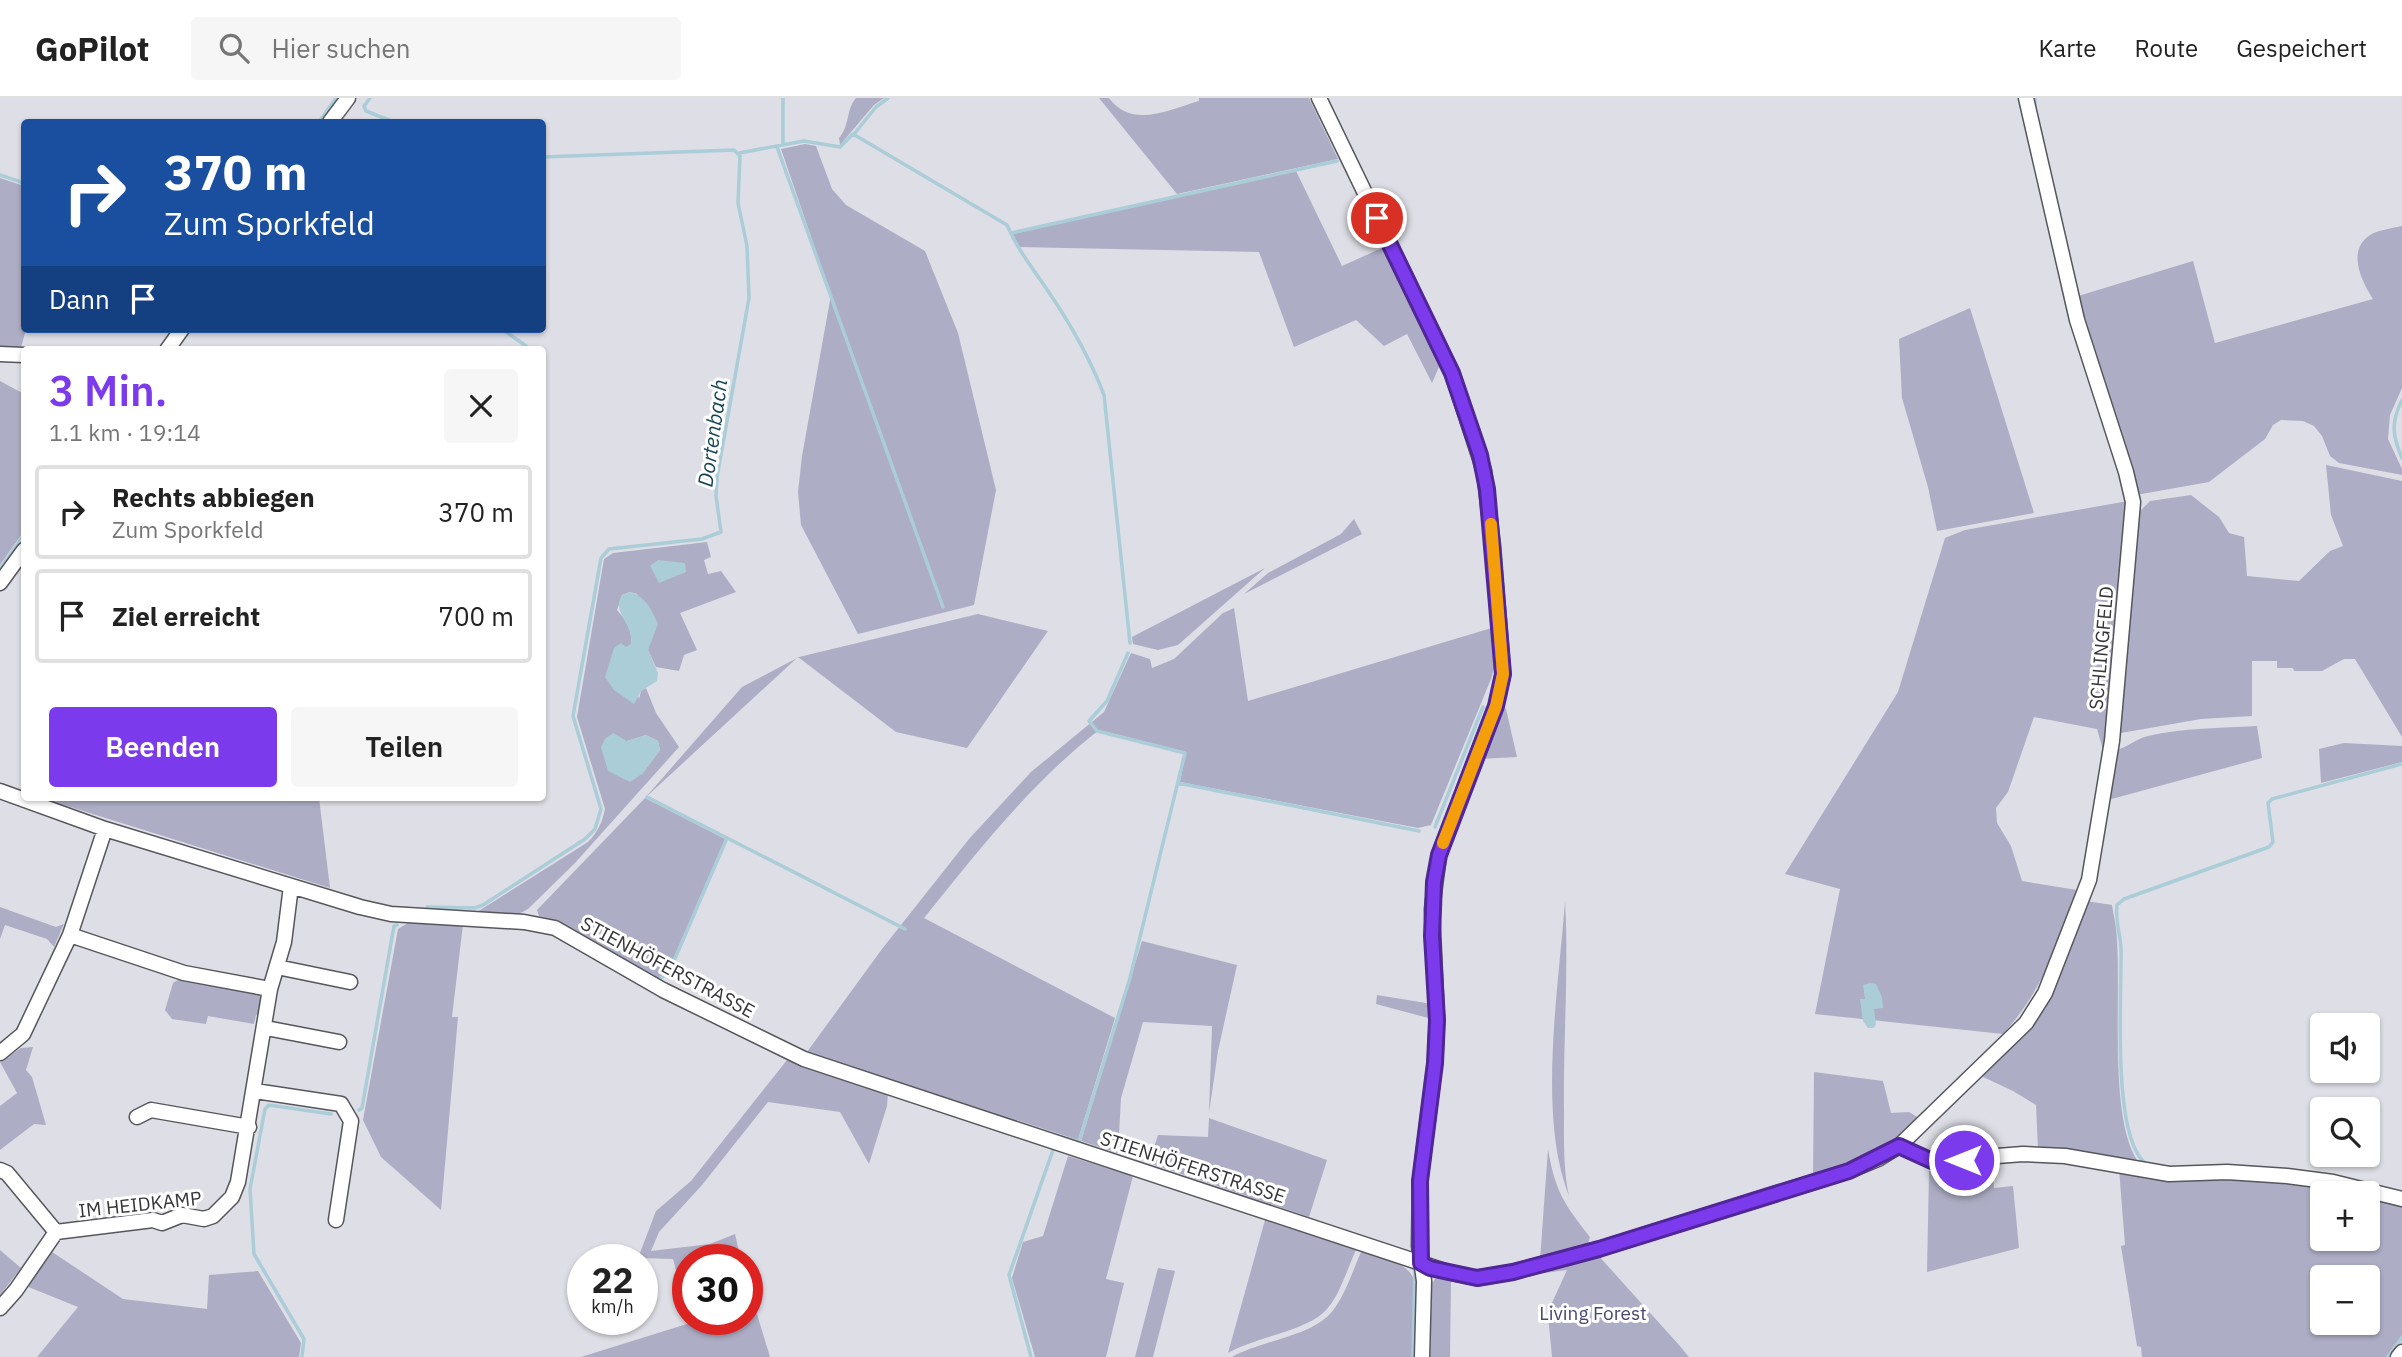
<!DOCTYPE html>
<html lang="de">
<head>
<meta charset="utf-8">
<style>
	body { margin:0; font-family:"IBM Plex Sans",sans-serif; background:#f6f6f6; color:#222; height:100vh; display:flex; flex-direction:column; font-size:26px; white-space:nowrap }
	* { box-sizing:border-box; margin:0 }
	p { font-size:23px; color:#767676 }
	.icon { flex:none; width:38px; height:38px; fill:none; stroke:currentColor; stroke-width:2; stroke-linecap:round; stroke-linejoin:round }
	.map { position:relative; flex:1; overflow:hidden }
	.sheet { position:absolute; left:21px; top:248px; width:525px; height:455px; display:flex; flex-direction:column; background:#fff; border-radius:7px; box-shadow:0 2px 5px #0004 }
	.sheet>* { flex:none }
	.top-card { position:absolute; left:21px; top:21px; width:525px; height:214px; border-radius:7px; box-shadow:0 2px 5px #0004; background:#1a4fa0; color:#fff; overflow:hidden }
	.tools { position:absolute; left:2310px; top:915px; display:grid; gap:14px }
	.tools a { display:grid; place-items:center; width:70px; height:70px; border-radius:7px; background:#fff; box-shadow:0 2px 5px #0004; font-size:35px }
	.speed { position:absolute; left:567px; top:1146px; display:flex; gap:14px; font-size:35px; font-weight:700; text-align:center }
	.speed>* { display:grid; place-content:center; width:91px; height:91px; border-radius:50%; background:#fff; box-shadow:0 2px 5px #0004; line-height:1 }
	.speed small { font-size:18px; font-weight:400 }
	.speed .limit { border:10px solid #d22; background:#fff; color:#111 }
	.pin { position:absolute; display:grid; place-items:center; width:60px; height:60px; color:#fff; margin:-30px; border:4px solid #fff; border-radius:50%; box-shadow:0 2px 7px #0007 }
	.me { position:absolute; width:77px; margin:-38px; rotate:270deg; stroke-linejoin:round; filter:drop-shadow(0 0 5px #0008) }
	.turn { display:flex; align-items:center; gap:24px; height:147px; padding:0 28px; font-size:32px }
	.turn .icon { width:91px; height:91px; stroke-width:2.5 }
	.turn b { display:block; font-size:49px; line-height:60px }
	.then { display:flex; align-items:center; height:66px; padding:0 28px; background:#0003; gap:14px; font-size:26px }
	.round { display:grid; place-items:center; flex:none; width:74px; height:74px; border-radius:7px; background:#f6f6f6 }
	.head { display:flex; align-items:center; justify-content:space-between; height:119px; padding:0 28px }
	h1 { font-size:42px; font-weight:600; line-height:52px; color:#7c3aed }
	.primary-button { display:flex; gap:14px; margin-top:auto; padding:14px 28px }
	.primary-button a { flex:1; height:80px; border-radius:7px; background:#7c3aed; color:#fff; font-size:28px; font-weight:600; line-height:80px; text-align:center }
	.primary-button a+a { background:#f6f6f6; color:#222 }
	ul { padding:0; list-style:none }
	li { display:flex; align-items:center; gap:21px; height:94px; margin:0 14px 10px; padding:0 14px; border:4px solid #e0e0e0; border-radius:7px }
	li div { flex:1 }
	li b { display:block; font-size:26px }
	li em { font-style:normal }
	header { display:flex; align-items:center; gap:42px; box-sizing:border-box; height:98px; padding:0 35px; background:#fff; border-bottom:2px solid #e0e0e0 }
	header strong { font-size:33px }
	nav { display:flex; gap:38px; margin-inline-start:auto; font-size:24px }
	.search { width:490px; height:63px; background:#f6f6f6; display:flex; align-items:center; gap:18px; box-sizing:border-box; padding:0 24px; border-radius:7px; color:#767676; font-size:26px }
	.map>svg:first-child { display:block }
	.green { fill:#adadc5; fill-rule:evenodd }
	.water { fill:#aacdd8 }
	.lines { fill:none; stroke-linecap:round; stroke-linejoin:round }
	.stream { stroke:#aacdd8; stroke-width:3.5 }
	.minor-casing { stroke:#56565d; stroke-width:17 }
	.minor { stroke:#fff; stroke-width:14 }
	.route-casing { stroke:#51269a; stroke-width:18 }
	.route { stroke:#7c3aed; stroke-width:12 }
	.slow { stroke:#f59e0b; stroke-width:12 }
	.labels { text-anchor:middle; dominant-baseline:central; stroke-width:6; stroke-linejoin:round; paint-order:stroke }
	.street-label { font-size:19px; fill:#36363a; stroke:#fff }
	.park-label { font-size:19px; fill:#4a4772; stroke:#fff }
	.water-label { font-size:21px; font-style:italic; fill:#154754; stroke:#fff }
</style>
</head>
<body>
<header>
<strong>GoPilot</strong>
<div class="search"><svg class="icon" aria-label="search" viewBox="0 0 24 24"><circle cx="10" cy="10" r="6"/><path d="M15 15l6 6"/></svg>Hier suchen</div>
<nav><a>Karte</a><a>Route</a><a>Gespeichert</a></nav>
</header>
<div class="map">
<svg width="2402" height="1259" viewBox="0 0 2402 1259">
	<rect width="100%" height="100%" fill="#dedee6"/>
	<!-- green -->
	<path class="green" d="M856 0H884L874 7 840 47 839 40C850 28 846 11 856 0Z
		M1099 0H1109C1132 31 1168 12 1199 3V0H1309L1338 61 1177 96Z
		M805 46 816 48 832 91 846 107 925 153 958 235 996 392 974 507 858 536 801 427 798 394 802 358 831 197 781 51Z
		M1296 73 1342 168 1382 150 1439 269 1432 285 1407 236 1384 248 1356 222 1294 249 1259 154 1019 149 1013 136Z
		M0 80 24 88 26 231 21 250 0 248Z
		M2402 128V290L2390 317 2388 341 2402 371V377L2339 365 2330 358 2322 338 2314 328 2303 323 2281 322 2273 327 2265 341 2209 384 2136 397 2075 199 2193 163 2215 245 2373 201C2362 184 2346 153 2370 137 2378 132 2393 130 2402 128Z
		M1970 210 2034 415 1937 433 1928 389 1902 300 1899 241Z
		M0 283 24 296V433L0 467Z
		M2326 367 2402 383V639L2355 561H2344L2322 573H2294L2293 570H2277V563H2252V618L2201 621 2121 635 2118 630 2136 417 2150 403 2191 397 2219 419 2229 435 2244 439 2247 478 2299 483 2330 453 2343 448 2331 417Z
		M2128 403 2104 655 2097 631 2034 619 2008 694 1996 710 1997 725 2011 748 2022 783 2077 792C2056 848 2044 891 2003 936L1815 916 1840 791 1785 776 1898 594 1945 440 1965 432Z
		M1354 421 1362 436 1244 496 1268 475 1341 436Z
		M707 444 711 459 704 462 708 476 721 473 736 494 680 515 697 552 684 557 679 573 656 569 648 552 650 541 637 496 630 494 622 497 617 512C625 521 633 533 631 546L626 550 639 601 641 593 646 590 656 615 679 649 575 765 528 811 517 817 477 814 588 744C598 734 602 725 605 711L577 619 604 461 613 455ZM646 637 658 643 660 652 642 676 627 643Z
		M1265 470 1178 547 1158 552 1133 546 1132 539Z
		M1234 510 1248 603 1495 529 1497 559 1491 581 1431 727 1418 730 1180 684 1186 654 1099 632C1031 685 978 753 924 820L1115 920 1078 1042 807 954 882 851 969 741 1031 674 1104 614 1131 555 1150 561 1152 570 1174 561 1223 515Z
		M978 516 1048 533 967 650 896 634 798 559 645 700 725 741 669 871 658 881 559 823 539 818 537 812 645 700 742 589 799 559Z
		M1501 610 1506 611 1517 659 1479 661Z
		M2257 628 2262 660 2108 702 2114 653C2127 650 2135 641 2148 638 2183 630 2221 630 2257 628Z
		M2344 645 2402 648V664L2321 685 2319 651Z
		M52 700H319L330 790 51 703Z
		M1565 803C1569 873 1563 943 1564 1013 1564 1041 1563 1070 1569 1098 1537 1018 1559 889 1565 803Z
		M2086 803 2112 807C2114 819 2117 832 2117 844 2121 899 2109 1019 2137 1062L2078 1053 2038 1052 2036 1007 2013 993 1979 977 2026 930Z
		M0 809 56 829 64 826 54 849 47 841 5 827 0 841Z
		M408 825 463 826 452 919H458L441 1112 381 1059 363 1022 398 831Z
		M1142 843 1237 867 1218 953 1209 1015 1212 928 1143 924 1121 1000 1118 1055 1081 1043Z
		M181 880 260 896 262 903 260 916 256 917 254 926 208 918 206 926 172 921 165 912 173 885Z
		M1377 897 1432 906V921L1376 906Z
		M33 949 26 972 32 979 46 1027 34 1026 0 1052V1008L17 995 0 964 21 950Z
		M787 962 888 994 887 1008 869 1066 840 1014 768 1004 702 1087 659 1134 651 1153 710 1146 735 1136 741 1162H688V1217L673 1161 638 1160 656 1113 691 1083Z
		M1814 974 1883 983 1891 1015 1909 1014 1919 1020 1895 1045 1878 1055 1813 1080Z
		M1209 1020 1327 1062 1309 1119 1149 1065 1158 1037 1208 1039Z
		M1548 1051C1555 1093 1564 1106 1590 1139L1587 1149 1540 1162Z
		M1068 1058 1133 1078 1106 1181 1124 1185 1106 1259H1035L1012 1180 1023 1144 1043 1138Z
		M1992 1065 1994 1090 2013 1088 2019 1150 1927 1174 1929 1073Z
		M2119 1071C2178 1083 2237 1077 2296 1082 2332 1085 2367 1095 2402 1104V1237L2386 1259H2142L2141 1249 2137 1248 2121 1148 2125 1147ZM2322 1096H2368V1141H2322ZM2322 1180H2368V1225H2322Z
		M1265 1122 1356 1152C1347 1171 1339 1201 1323 1215 1301 1234 1256 1239 1228 1255Z
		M0 1152 21 1170 0 1197Z
		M52 1154 123 1201 207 1211 209 1177 258 1173 301 1245 299 1259H37L78 1209 26 1188Z
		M1361 1154C1378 1159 1408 1163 1414 1182L1412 1259H1232C1260 1243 1306 1239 1328 1218 1344 1202 1352 1174 1361 1154Z
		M1597 1156 1679 1247 1689 1259H1552L1547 1207H1551L1567 1172 1515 1179Z
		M1158 1170 1175 1173 1153 1259H1135Z
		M1436 1180 1451 1182 1450 1259H1430L1432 1185Z
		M747 1183 770 1259H581L690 1225 689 1222H747Z"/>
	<!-- water -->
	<path class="water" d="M658 462 685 465 686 474 659 485 650 468Z
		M630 494C645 498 652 512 658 526L648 552 658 575 657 583 641 593 634 606 614 592 605 579 614 550 621 545 626 549 631 546C634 525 611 515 622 497Z
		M613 635 627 643 646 637 658 643 660 652 642 676 630 684 608 673 601 649 605 641Z
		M1870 885 1876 886 1882 899 1883 910 1874 911 1876 927 1873 930H1868L1863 923 1860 901H1865L1863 887Z"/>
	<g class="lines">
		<!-- stream -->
		<path class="stream" d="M370 0 364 8 366 13 394 24
			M2035 0V11
			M319 24 336 0
			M854 36 876 9 888 0
			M783 47V0
			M777 49 943 509
			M739 55 804 43 840 49 853 36 1007 127C1018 153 1035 173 1050 196 1071 227 1091 263 1104 297L1130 545
			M0 77 24 85
			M1011 135 1337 63
			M502 231 526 248
			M2402 302C2391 324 2392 337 2402 360
			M0 471 24 437
			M1178 685 1419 733
			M647 699 905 831
			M47 701V700
			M1435 729 1483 609
			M427 809 475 810 483 807 585 741 595 731 601 711 573 618 601 460 609 451 702 441 721 434 716 398 717 379 749 200 747 148 738 105 740 58 734 52 542 59
			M659 882 670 872 727 740
			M359 1012 362 1010 394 828 397 827
			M1058 1038 1079 1044 1130 880 1185 655 1097 633 1089 623 1107 603 1128 555
			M2146 1066C2111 1039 2122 896 2121 850 2120 836 2115 821 2117 807L2124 801 2269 749 2273 744 2268 705 2272 701 2402 666
			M1411 1168 1415 1172 1413 1259
			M302 1259 304 1241 254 1156 250 1091 265 1011 269 1007 331 1016
			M1031 1259 1009 1177 1053 1052
			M2388 1259 2402 1240"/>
		<!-- minor casing -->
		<g class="minor-casing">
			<path id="minor" d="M1319 0 1452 275 1484 373 1493 448 1503 576 1496 608 1439 757 1432 811 1437 922 1435 965 1420 1083 1419 1148 1424 1183 1422 1259
				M330 24 348 0
				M167 252 182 231
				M0 256 24 257
				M0 485 24 452
				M0 693 105 731 360 809 391 816 524 824 555 830 663 892 804 961 1448 1174 1477 1180 1513 1174 1599 1151 1849 1073 1878 1061 1899 1048 2026 925 2045 895 2089 782 2112 643 2133 404 2126 374 2077 222 2026 0
				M70 837 184 875 270 891
				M277 869 350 884
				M266 930 339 944
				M0 955 23 936 70 837 105 731
				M255 993 341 1006 351 1023 336 1122
				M137 1019 151 1012 249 1029
				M1899 1048 1932 1063 2023 1056 2065 1058 2169 1076 2227 1074 2287 1078 2333 1084 2402 1101
				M0 1072 7 1075 56 1134
				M0 1210 16 1192 56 1134 153 1122 162 1125 182 1117 204 1121 213 1118 232 1099 238 1084 270 891 284 844 291 788
				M2398 1259 2402 1254"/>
		</g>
		<!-- minor -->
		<use href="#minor" class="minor"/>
	</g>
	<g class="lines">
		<!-- route casing -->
		<g class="route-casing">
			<path id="route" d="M1377 120 1452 275 1480 357 1487 391 1503 576 1496 608 1439 757 1434 784 1432 838 1437 922 1435 965 1420 1083 1421 1165 1430 1170 1477 1180 1513 1174 1599 1151 1849 1073 1899 1048 1932 1063 1964 1062"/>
		</g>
		<!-- route -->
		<use href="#route" class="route"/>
		<!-- slow -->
		<path class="slow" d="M1443 745 1496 608 1503 576 1491 426"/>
	</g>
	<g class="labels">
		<!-- street labels -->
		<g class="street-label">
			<text transform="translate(2101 550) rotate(-85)">SCHLINGFELD</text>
			<text transform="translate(668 869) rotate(28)">STIENHÖFERSTRASSE</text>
			<text transform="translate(1193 1069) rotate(18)">STIENHÖFERSTRASSE</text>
			<text transform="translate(140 1106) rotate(-6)">IM HEIDKAMP</text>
		</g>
		<!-- park labels -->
		<g class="park-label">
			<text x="1593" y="1215">Living Forest</text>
		</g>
		<!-- water labels -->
		<g class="water-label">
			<text transform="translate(712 335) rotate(-82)">Dortenbach</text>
		</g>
	</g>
</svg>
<div class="tools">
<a><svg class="icon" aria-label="sound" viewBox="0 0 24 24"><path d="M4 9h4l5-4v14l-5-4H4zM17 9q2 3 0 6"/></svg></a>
<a><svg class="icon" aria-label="search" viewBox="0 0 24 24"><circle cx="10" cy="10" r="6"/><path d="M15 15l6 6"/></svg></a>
<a>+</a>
<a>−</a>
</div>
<div class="speed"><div>22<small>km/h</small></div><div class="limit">30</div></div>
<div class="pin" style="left:1377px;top:120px;background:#d93025"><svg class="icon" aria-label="arrive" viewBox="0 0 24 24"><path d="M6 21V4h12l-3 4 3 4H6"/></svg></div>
<svg class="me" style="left:1964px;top:1062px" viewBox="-20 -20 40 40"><circle r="17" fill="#7c3aed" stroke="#fff" stroke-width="3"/><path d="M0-11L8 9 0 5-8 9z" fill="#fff"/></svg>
<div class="top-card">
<div class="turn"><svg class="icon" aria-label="right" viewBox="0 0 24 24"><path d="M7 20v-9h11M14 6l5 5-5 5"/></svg><div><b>370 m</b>Zum Sporkfeld</div></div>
<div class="then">Dann<svg class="icon" aria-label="arrive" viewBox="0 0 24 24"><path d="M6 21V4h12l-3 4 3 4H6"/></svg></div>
</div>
<section class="sheet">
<div class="head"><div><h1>3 Min.</h1><p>1.1 km · 19:14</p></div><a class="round"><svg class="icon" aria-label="close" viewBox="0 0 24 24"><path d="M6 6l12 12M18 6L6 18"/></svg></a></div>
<ul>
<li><svg class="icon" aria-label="right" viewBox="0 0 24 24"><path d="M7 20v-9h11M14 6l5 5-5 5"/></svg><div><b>Rechts abbiegen</b><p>Zum Sporkfeld</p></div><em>370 m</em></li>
<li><svg class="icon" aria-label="arrive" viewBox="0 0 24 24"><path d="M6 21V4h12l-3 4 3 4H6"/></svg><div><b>Ziel erreicht</b></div><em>700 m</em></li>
</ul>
<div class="primary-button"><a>Beenden</a><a>Teilen</a></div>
</section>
</div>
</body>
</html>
